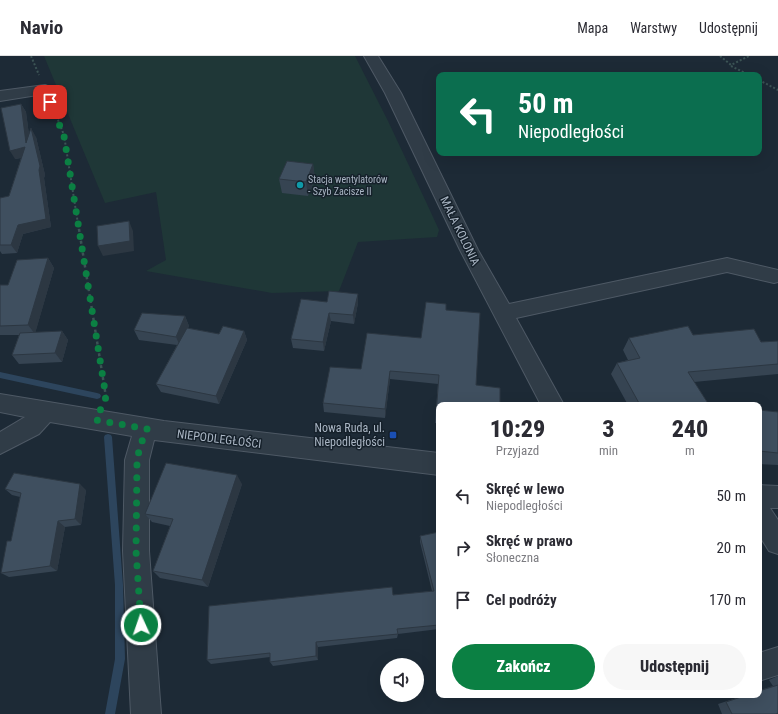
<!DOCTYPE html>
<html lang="pl">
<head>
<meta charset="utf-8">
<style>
	body { margin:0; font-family:"Roboto Condensed",sans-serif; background:#f7f7f7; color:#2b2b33; height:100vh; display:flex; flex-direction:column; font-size:15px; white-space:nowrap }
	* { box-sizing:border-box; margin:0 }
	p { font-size:13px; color:#7c7c81 }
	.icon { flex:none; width:22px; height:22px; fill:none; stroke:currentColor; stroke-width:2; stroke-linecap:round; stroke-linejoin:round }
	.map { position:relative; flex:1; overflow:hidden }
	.panel { position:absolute; left:436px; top:346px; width:326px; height:296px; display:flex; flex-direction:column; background:#fff; border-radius:8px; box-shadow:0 4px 16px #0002 }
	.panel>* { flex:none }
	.guide { position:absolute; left:436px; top:16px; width:326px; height:84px; border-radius:8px; box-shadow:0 4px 16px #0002; background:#0b6e4f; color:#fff; overflow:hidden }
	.tools { position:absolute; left:380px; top:602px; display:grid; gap:8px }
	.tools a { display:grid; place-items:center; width:44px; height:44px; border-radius:50%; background:#fff; box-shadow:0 4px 16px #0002; font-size:20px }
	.pin { position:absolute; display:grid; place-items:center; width:34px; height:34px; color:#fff; margin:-17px; border-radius:8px; box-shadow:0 2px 6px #0006 }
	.me { position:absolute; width:44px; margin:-22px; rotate:357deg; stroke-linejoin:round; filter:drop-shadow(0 0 3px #0008) }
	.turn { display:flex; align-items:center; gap:14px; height:84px; padding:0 16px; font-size:18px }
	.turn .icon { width:52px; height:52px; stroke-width:2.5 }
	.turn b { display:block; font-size:28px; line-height:34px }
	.eta { display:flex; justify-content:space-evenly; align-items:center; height:68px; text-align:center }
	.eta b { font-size:24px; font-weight:800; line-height:28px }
	.cta { display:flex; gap:8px; margin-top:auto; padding:8px 16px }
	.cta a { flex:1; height:46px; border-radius:24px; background:#0b8043; color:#fff; font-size:16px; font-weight:800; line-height:46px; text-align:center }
	.cta a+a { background:#f7f7f7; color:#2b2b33 }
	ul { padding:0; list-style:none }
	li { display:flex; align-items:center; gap:12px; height:52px; padding:0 16px }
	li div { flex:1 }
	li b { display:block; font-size:15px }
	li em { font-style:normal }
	header { display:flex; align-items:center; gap:24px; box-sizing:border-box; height:56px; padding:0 20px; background:#fff; border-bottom:1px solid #e1e1e2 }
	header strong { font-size:19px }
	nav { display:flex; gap:22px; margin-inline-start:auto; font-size:14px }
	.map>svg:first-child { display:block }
	.green { fill:#1f3737 }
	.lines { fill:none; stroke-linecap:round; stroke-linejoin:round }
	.stream { fill:#2d455d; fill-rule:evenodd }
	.minor-casing { stroke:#4e5965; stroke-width:2 }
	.path-far1 { stroke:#3c5455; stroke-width:2; stroke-dasharray:2 2; stroke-linecap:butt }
	.path { stroke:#3c5455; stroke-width:2.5; stroke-dasharray:3 3; stroke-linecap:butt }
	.minor { fill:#303c47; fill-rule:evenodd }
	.wall { fill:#364452 }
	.shaded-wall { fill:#2c3742 }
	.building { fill:#3f4f5f; stroke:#2c3742 }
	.route { stroke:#0b8043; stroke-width:7; stroke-dasharray:0 12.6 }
	.culture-dot { fill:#0f9aa8; stroke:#16212b; stroke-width:1.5 }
	.transit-dot { fill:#1a4fb4; stroke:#16212b; stroke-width:1.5 }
	.labels { text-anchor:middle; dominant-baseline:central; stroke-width:3; stroke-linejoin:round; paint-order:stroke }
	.far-poi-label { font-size:10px; fill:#aab6c4; stroke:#16212b; text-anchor:start }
	.street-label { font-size:12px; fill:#aab6c4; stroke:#16212b }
	.poi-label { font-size:12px; fill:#aab6c4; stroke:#16212b; text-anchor:end }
</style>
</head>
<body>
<header>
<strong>Navio</strong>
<nav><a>Mapa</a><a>Warstwy</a><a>Udostępnij</a></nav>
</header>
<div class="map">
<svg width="778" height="658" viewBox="0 0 778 658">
	<rect width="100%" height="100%" fill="#1d2a36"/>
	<!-- green -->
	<path class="green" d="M44 0H355L388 65 427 148 439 174 437 181 358 186 339 235 272 237 146 215 166 204 156 136 105 147Z"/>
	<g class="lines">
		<!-- stream -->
		<path class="stream" d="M0 316 97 337 100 338 101 340 100 342 97 343 0 322Z
			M108 378 111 379 112 381 123 529 125 603 115 658H105L115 603V529L104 381 105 379Z"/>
		<!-- minor casing -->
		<g class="minor-casing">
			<path id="minor" d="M364 0H378L401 37 478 194 509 248 727 202 778 214V226L774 227 727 216 516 262 564 349H541L460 194 385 37Z
				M45 29 50 31 53 34 50 37 0 45V35Z
				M0 338 164 365 439 397V419L154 384 149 404V495L161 658H131L123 495 125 404 132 380 50 366 39 378 0 398V376L25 361 0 356Z
				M759 429 778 430V452H770L778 464V498L769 495 759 479Z
				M778 591V619L759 625V597Z"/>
		</g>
		<!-- path-far1 -->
		<path class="path-far1" d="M31 0 39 19
			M720 0 731 9 749 0
			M731 10 749 19
			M759 24 778 34
			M52 49 64 79 78 168"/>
		<!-- path -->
		<path class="path" d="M78 167 106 341 105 344"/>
		<!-- minor -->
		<use href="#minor" class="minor"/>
	</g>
	<!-- wall -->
	<path class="wall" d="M21 48 26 56 29 79 36 81 45 119 44 122 51 171 23 178 17 197 2 198 0 195V142L9 140 21 102 15 103Z
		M313 108 315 123 308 140 282 137 279 123Z
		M48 202 54 212 35 277 62 275 68 284 62 306 19 308 12 299 19 279H0V229H8Z
		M327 246 358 247 354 268 331 265 324 295 293 292 291 283Z
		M446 248 439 349V367H435L438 328 390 323 385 362 324 356 323 347 361 313 421 282Z
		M185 260 189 270 188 272 219 278 244 275 247 284 219 348 161 336 156 328 177 289 139 284 134 274Z
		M693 279 761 286 778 285V318L694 326 709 349H628L611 318 617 307 628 304 623 294 629 282Z
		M759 354 778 356V409L759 408Z
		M242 428 208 531 160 522 153 515 170 470 152 466 145 458Z
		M5 433 86 434 81 469 65 471 57 515 9 521 1 517 11 485 20 441 12 439Z
		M439 476V573L398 578 397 582 318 591V604L273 610 270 606V601L211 608 207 604 393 539 432 535 420 486V480Z
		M778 620V657L776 658H722L718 648 773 630 769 624Z"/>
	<!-- shaded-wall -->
	<path class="shaded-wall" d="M21 48 26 56 31 95 26 87Z
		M31 72 36 81 45 119 44 122 51 171 23 178 17 197 11 189 39 114Z
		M25 91 30 100 15 103 10 95Z
		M313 108 315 123 308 140 306 126Z
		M129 165 133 175 134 195 103 200 98 190Z
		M48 202 54 212 35 278 28 269Z
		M358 238V247L354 268 353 259Z
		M329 257 331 265 324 295 323 286Z
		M185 260 189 270 180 290 176 281Z
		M62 275 68 284 62 306 55 297Z
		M244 275 247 284 219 348 216 340Z
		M390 315V323L385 362V353Z
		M237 419 242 428 208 531 202 524Z
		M80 428 86 434 81 469 75 463Z
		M58 465 65 471 57 515 50 510Z
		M316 586 318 591V604L316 600Z"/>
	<!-- building -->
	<path class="building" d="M21 48 26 87 31 72 40 110 39 114 46 163 18 169 11 189H0V142L9 140 25 91 10 95 1 52Z
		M287 105 313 108 306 126 279 123Z
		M129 165 130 185 98 190 97 170Z
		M48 202 28 269 0 270V229H8L17 204Z
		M329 235 358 238 353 259 329 257 323 286 291 283 301 243 327 246Z
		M426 246 446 248V254L480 257 476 329 500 332V349H439V359H436L439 319 390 315 385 353 323 347 330 311 361 313 367 277 421 282Z
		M142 257 185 260 176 281 134 274Z
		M223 270 244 275 216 340 156 328 187 272 219 278Z
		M688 270 693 279 754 273 761 286 778 285V308L688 316 709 349H640L617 307 640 302 629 282Z
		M62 275 55 297 12 299 20 277Z
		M759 354 778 356V397L759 395Z
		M166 407 237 419 202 524 153 515 173 463 145 458Z
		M14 417 80 428 75 463 58 465 50 510 1 517 7 485H11L21 437 5 433Z
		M439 476V569L397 573 398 578 316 586V600L270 606V597L207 604 209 550 392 531 393 539 434 535 420 480Z
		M778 629V657L776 658H732L726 646 747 639H759V635Z"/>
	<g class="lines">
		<!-- route -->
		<path class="route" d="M50 46 64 80 106 341 96 364 147 373 140 390 137 404 136 495 141 569"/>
	</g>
	<!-- markers -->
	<circle class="culture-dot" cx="300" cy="129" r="4"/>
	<rect class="transit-dot" x="389" y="375" width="8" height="8" rx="2"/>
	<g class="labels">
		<!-- far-poi labels -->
		<g class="far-poi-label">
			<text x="308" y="123">Stacja wentylatorów<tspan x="308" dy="12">- Szyb Zacisze II</tspan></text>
		</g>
		<!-- street labels -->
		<g class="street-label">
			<text transform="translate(460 175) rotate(64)">MAŁA KOLONIA</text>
			<text transform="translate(219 383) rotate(7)">NIEPODLEGŁOŚCI</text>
		</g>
		<!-- poi labels -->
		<g class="poi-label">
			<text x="385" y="372">Nowa Ruda, ul.<tspan x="385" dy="14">Niepodległości</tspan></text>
		</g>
	</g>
</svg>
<div class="tools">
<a><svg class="icon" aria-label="sound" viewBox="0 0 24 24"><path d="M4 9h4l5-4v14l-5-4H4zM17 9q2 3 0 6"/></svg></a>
</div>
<div class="pin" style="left:50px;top:46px;background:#d93025"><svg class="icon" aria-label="arrive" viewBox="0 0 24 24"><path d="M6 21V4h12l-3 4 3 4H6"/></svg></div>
<svg class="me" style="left:141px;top:569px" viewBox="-20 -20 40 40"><circle r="17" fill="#0b8043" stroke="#fff" stroke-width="3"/><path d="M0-11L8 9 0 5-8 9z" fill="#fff"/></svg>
<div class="guide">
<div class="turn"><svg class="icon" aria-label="left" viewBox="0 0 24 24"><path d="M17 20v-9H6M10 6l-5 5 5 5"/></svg><div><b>50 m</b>Niepodległości</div></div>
</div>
<section class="panel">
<div class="eta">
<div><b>10:29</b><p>Przyjazd</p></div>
<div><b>3</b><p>min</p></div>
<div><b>240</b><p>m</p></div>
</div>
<ul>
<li><svg class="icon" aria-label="left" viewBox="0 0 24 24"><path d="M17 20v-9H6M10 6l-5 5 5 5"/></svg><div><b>Skręć w lewo</b><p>Niepodległości</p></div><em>50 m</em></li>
<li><svg class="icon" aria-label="right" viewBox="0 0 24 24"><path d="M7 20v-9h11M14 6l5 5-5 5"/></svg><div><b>Skręć w prawo</b><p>Słoneczna</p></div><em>20 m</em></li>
<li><svg class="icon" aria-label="arrive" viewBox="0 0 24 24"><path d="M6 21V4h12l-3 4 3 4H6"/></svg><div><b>Cel podróży</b></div><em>170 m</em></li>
</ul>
<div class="cta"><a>Zakończ</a><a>Udostępnij</a></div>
</section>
</div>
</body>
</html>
